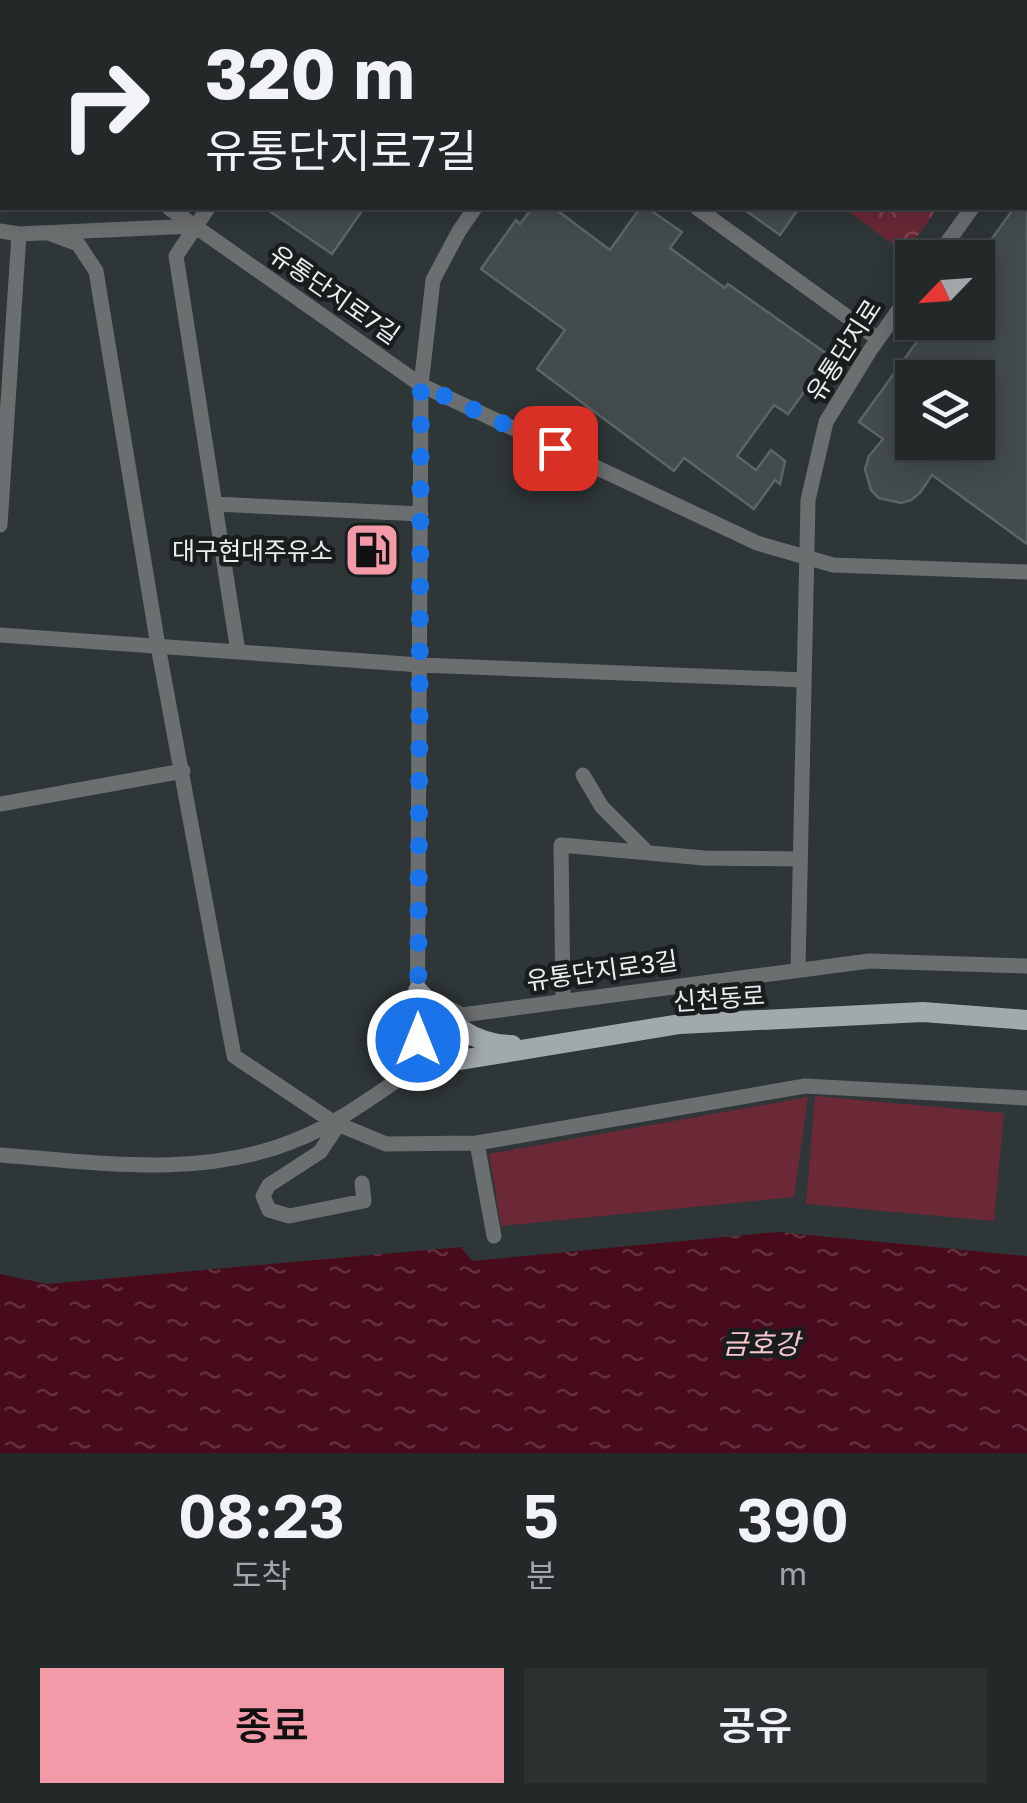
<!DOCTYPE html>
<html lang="ko">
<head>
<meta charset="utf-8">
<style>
	body { margin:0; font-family:"Golos Text","Noto Sans KR",sans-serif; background:#2b3031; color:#f1f3f6; height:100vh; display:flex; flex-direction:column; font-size:38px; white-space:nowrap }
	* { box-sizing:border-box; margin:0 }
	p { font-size:32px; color:#a3a6a8 }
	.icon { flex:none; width:55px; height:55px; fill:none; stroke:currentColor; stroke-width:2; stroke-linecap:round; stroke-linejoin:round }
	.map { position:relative; height:1453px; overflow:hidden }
	.side { display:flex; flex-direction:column; background:#232829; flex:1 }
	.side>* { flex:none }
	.hud { position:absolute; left:0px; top:0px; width:1028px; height:210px; box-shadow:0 5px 25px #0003,0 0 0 2px #404446; background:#232829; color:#f1f3f6; overflow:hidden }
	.needle { width:65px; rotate:245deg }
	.fabs { position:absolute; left:895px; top:240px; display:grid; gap:20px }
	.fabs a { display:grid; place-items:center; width:100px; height:100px; border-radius:0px; background:#232829; box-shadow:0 5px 25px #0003,0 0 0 2px #404446; font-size:50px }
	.pin { position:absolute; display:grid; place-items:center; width:85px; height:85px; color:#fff; margin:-42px; border-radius:20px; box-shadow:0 5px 15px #0006 }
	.me { position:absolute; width:110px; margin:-55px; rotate:0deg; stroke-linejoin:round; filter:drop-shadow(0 0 8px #0008) }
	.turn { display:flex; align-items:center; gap:35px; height:210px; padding:0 40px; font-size:45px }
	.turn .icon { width:130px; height:130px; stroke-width:2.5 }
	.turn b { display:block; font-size:70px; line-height:85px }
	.eta { display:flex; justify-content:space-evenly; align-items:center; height:170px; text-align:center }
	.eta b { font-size:60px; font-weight:600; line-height:70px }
	.action { display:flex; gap:20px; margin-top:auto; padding:20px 40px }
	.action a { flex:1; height:115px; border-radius:0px; background:#f39aa8; color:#111; font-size:40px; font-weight:600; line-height:115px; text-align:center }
	.action a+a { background:#2b3031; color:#f1f3f6 }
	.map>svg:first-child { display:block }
	.park { fill:url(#park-crowns) }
	.pitch { fill:#6b2837 }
	.water { fill:url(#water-ripples) }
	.building { fill:#444b4c; stroke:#5c6465; stroke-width:2.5; fill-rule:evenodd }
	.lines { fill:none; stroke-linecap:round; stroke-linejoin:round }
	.minor { stroke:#6c6f70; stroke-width:15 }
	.major { stroke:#a2a9aa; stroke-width:20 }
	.route { stroke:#1a73e8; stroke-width:18; stroke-dasharray:0 32.4 }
	.labels { text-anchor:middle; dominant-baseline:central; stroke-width:9; stroke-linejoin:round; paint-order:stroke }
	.street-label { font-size:25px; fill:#eaeeef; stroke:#1a1d1d }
	.poi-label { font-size:25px; fill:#eaeeef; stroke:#1a1d1d; text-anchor:end }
	.water-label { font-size:28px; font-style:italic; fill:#f7c6cc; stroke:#1a1d1d }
</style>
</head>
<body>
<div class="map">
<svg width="1027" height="1453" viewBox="0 0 1027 1453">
	<defs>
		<pattern id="park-crowns" width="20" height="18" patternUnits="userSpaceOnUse" patternTransform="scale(2.5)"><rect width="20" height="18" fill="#6b2837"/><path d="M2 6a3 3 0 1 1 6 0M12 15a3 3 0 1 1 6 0" fill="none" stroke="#804854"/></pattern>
		<pattern id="water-ripples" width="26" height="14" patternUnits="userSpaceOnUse" patternTransform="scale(2.5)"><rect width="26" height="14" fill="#470b1c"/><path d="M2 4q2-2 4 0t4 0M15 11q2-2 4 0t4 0" fill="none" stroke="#622f3d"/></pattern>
	</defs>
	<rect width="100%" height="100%" fill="#2f3637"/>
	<!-- park -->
	<path class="park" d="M844 208H938L905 253Z"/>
	<!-- pitch -->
	<path class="pitch" d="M815 1096 1004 1113 994 1221 806 1204Z
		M808 1097 794 1197 501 1226 489 1154Z"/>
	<!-- water -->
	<path class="water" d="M778 1232 1027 1256V1453H0V1274L47 1284 461 1247 472 1261Z"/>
	<!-- building -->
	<path class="building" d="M265 208H364L332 254Z
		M532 208H554L610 250 640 208H647L682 232 670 248 725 288 728 284 830 356 788 414 774 405 737 456 756 470 771 450 785 461 780 484 775 480 754 509 684 458 674 471 537 369 565 330 481 269 516 220 520 224Z
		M742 208H799L780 235Z
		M1014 208H1027V544L932 475 920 493 911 500 901 503 879 498 871 490 865 469 869 456 883 439 859 422 931 322H978V258ZM912 378H978V442H912Z"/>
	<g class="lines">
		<!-- minor -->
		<path class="minor" d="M413 0 416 2
			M359 2 361 0
			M623 2 625 0
			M0 90 2 92
			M1025 133 1027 130
			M169 208 421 385 757 543 833 565 1027 572
			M208 208 176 256 238 652
			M697 208 878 339
			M0 231 19 234 195 226
			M48 233 78 244 96 271 158 646 234 1056 333 1122 386 1144 477 1143 494 1236
			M936 258 972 208
			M215 504 421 514
			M0 525 19 234
			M0 635 420 665 804 680
			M583 775 602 807 648 853
			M0 804 183 771
			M798 968 808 500 826 422 869 352 912 291
			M434 1000 462 1015 869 961 1027 966
			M563 1001 561 845 704 858 800 859
			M333 1122 336 1128 320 1152 269 1185 263 1196 269 1210 289 1216 364 1201 362 1183
			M477 1143 805 1086 1027 1098
			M0 1155C97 1162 198 1179 291 1142 337 1125 377 1093 417 1067L421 385 433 280 459 231 475 208"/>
		<!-- major -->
		<path class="major" d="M898 0 901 2
			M983 0 986 2
			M1025 31 1027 33
			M1025 89 1027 90
			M418 991C444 1019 472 1045 512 1045
			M417 1067 680 1024 923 1012 1027 1020"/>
	</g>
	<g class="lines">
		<!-- route -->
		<path class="route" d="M418 1040 421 385 555 448"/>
	</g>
	<!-- icons -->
	<defs>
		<g id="fuel-square" transform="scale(2.875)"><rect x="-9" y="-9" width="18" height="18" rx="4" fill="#f39aa8" stroke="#1a1d1d"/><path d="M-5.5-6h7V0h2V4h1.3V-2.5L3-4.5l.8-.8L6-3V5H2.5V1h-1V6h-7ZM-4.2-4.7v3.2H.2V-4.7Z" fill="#111"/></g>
	</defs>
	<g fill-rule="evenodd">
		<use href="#fuel-square" x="372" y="550"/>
	</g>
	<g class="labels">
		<!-- street labels -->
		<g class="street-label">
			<text transform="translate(335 294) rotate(35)">유통단지로7길</text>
			<text transform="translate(843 350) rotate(-57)">유통단지로</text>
			<text transform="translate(602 970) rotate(-8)">유통단지로3길</text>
			<text transform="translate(719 998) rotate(-4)">신천동로</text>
		</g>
		<!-- poi labels -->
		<g class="poi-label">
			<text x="333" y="550">대구현대주유소</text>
		</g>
		<!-- water labels -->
		<g class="water-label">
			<text x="761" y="1343">금호강</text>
		</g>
	</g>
</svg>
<div class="fabs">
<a><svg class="needle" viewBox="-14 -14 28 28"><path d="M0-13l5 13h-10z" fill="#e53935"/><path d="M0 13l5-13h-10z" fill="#a3a6a8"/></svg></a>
<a><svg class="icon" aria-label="layers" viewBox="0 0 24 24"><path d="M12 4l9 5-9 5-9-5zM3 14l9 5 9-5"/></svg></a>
</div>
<div class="pin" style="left:555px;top:448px;background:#d93025"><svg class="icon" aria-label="arrive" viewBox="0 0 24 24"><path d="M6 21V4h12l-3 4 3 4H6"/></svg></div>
<svg class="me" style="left:418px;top:1040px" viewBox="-20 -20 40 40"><circle r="17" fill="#1a73e8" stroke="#fff" stroke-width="3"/><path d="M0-11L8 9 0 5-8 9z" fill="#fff"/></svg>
<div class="hud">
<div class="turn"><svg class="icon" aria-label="right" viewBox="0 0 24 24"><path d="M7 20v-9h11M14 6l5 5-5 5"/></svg><div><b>320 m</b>유통단지로7길</div></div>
</div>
</div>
<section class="side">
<div class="eta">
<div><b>08:23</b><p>도착</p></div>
<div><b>5</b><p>분</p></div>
<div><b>390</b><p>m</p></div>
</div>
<div class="action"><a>종료</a><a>공유</a></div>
</section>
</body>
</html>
